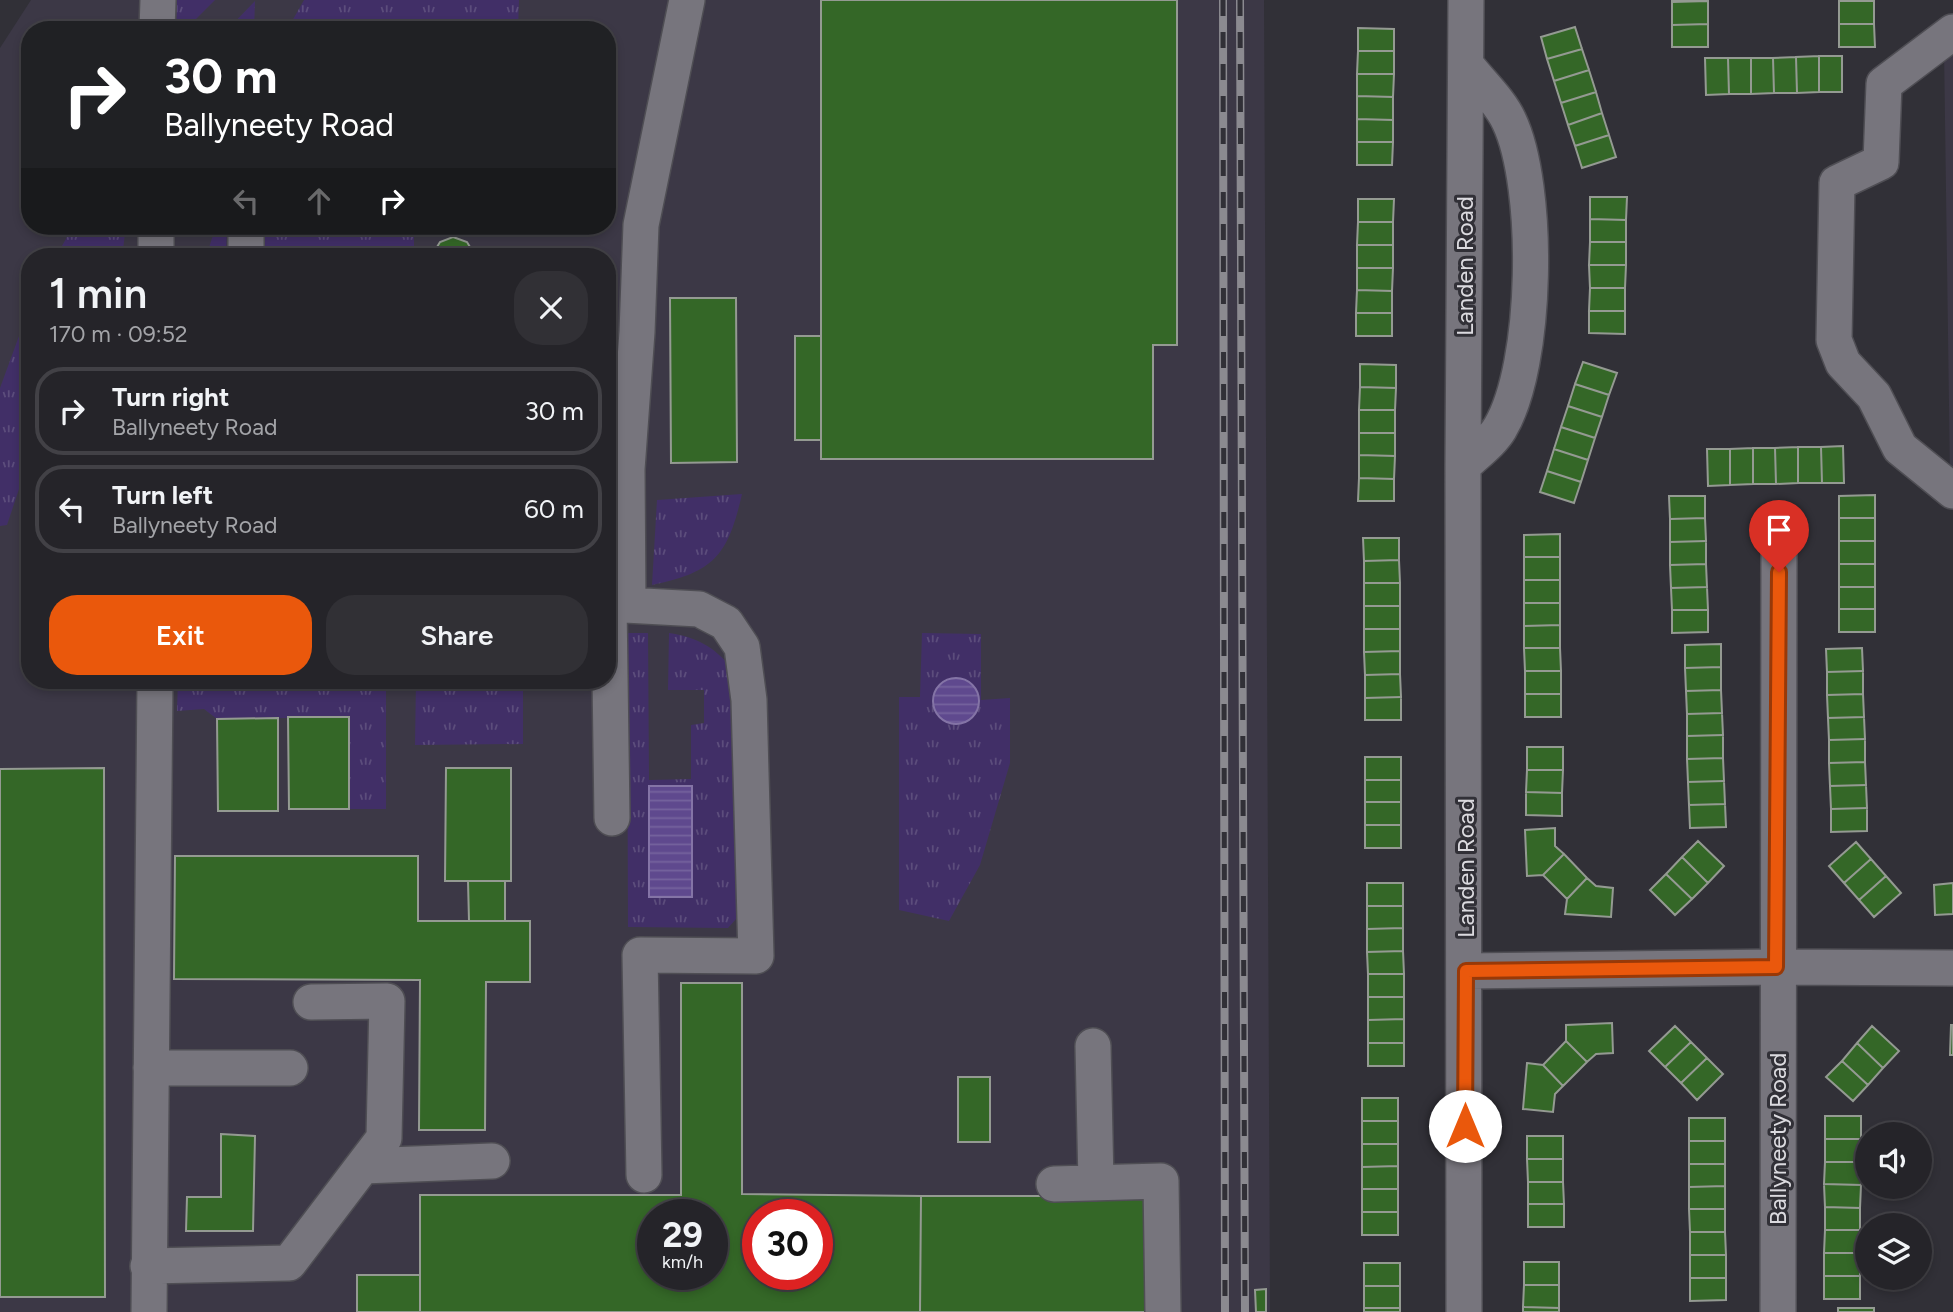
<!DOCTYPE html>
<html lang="en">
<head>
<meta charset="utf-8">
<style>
	body { margin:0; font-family:Figtree,sans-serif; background:#313035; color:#f1f3f6; height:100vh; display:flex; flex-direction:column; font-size:26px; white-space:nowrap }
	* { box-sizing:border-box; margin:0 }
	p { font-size:23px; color:#a3a4a8 }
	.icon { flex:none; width:38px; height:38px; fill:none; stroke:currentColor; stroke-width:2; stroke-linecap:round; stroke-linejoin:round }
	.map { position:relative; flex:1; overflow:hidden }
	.drawer { position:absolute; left:21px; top:248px; width:595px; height:441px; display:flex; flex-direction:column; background:#252429; border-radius:28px; box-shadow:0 4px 10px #0003,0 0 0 2px #424146 }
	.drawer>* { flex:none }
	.guide { position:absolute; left:21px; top:21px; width:595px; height:214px; border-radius:28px; box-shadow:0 4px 10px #0003,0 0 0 2px #424146; background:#202124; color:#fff; overflow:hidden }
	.tools { position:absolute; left:1855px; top:1122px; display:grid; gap:14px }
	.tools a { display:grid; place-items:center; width:77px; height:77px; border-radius:50%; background:#252429; box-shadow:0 4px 10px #0003,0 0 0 2px #424146; font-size:35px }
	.speed { position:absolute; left:637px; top:1199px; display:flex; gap:14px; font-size:35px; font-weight:700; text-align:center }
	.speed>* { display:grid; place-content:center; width:91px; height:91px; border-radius:50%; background:#252429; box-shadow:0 4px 10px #0003,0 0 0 2px #424146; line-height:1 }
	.speed small { font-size:18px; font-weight:400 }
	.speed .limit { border:10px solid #d22; background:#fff; color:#111 }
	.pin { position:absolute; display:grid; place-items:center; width:60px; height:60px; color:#fff; margin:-72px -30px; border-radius:50% 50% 50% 0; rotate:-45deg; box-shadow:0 0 7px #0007 }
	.pin .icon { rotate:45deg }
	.me { position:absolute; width:77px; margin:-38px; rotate:0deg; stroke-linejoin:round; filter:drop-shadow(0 0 5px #0008) }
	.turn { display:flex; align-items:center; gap:24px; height:147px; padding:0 28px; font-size:32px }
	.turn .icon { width:91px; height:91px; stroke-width:2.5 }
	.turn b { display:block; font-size:49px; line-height:60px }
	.lanes { display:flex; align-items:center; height:66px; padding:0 28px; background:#0003; justify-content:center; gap:35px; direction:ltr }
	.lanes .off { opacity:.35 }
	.round { display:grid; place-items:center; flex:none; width:74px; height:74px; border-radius:28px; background:#313035 }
	.summary { display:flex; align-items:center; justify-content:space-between; height:119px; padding:0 28px }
	h1 { font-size:42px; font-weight:600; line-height:52px }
	.action { display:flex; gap:14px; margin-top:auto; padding:14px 28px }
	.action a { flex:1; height:80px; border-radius:28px; background:#ea580c; color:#fff; font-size:28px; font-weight:600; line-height:80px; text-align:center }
	.action a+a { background:#313035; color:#f1f3f6 }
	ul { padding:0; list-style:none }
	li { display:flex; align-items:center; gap:21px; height:88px; margin:0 14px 10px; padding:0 14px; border:4px solid #424146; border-radius:28px }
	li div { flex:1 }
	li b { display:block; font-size:26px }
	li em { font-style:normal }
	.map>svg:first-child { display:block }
	.built { fill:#3c3846; fill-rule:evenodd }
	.grass { fill:url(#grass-tufts) }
	.water { fill:url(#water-rules); stroke:#8474a6; stroke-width:2 }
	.building { fill:#346727; stroke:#949a92; stroke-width:2; fill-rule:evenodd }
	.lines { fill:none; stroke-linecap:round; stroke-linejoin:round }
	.minor-casing { stroke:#4f4e54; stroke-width:38 }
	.minor { stroke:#77757d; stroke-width:35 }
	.rail-casing { stroke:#8b8a90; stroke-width:8 }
	.rail { stroke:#313037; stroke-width:5; stroke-dasharray:16; stroke-linecap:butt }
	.route-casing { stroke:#983908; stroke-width:18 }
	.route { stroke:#ea580c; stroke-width:12 }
	.labels { text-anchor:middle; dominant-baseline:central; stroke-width:6; stroke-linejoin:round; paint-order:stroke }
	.street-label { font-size:24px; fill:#dbdadf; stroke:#313037 }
</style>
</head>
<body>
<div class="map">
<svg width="1953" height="1312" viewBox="0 0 1953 1312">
	<defs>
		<pattern id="grass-tufts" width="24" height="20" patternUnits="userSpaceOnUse" patternTransform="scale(1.75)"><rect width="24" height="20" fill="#412f67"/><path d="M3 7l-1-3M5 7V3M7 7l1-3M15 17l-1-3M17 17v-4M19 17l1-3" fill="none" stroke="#5c4d7c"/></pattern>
		<pattern id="water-rules" width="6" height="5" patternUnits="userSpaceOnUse" patternTransform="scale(1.75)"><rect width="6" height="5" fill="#5f498e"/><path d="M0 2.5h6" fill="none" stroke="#75639d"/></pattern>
	</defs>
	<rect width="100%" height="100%" fill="#313037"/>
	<!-- built -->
	<path class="built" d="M31 0H1264L1270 1312H0V48ZM30 30H607V226H30ZM30 257H607V681H30ZM653 1214H712V1274H653ZM758 1214H817V1274H758Z
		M1953 42V480L1950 477 1944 48Z"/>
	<!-- grass -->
	<path class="grass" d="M177 0H215L185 30H176Z
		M304 0H519L518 30H287Z
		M255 1 254 30H227Z
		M73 226H126L122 257H56Z
		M216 226H227L226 257H206Z
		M264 226H414V257H265Z
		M30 306V456L7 525 0 526V388Z
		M742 494C728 555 715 572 652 585L657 500Z
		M627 633H648L649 780 691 779V725L704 723V690H668L669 633C696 637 713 646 731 667L744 910 728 928 628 927Z
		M922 633 981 634V700L1010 698V763L980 865 949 921 899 910V697H920Z
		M178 681H386V809H349V717L217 719 204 709 177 711Z
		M416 681H523V744L415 745Z"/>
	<!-- water -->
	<path class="water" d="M933 701a23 23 0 1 1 46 0a23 23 0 1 1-46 0Z
		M649 786H692V897H649Z"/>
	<!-- building -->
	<path class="building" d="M821 0H1177V345H1153V459H821Z
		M1672 0H1708V1L1672 2Z
		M1708 1V24L1672 25V2Z
		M1839 1H1874V24H1839Z
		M1708 24V47H1672V25Z
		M1839 24H1874L1875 47H1839Z
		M1575 27 1582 49 1547 59 1541 37Z
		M1358 28 1394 29V51H1358Z
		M1582 49 1589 70 1554 81 1547 59Z
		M1358 51H1394V74H1357Z
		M1819 56V92L1797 93 1796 57Z
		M1819 56H1842V92H1819Z
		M1796 57 1797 93H1774L1773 58Z
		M1705 58H1728L1729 94 1706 95Z
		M1728 58H1751V94H1729Z
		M1751 58H1773L1774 93 1751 94Z
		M1589 70 1596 92 1561 103 1554 81Z
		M1357 74H1394L1393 97 1357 96Z
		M1596 92 1602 113 1568 125 1561 103Z
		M1357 96 1393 97V120L1357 119Z
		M1602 113 1609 135 1575 146 1568 125Z
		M1357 119 1393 120V142H1357Z
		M1609 135 1616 157 1582 168 1575 146Z
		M1357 142H1393L1392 165H1357Z
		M1590 197H1627L1626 220 1590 219Z
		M1358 199H1394L1393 222H1358Z
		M1590 219 1626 220V242H1590Z
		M1358 222H1393V245H1357Z
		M453 237 467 242 476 257H431L440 242Z
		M1590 242H1626V265H1589Z
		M1357 245H1393V268H1357Z
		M1589 265H1626L1625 288H1590Z
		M1357 268H1393L1392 291 1357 290Z
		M1590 288H1625V311H1589Z
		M1357 290 1392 291V313H1356Z
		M670 298H736L737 462 671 463Z
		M1589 311H1625V334L1589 333Z
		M1356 313H1392V336H1356Z
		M795 336H821V440H795Z
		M1583 362 1617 373 1609 395 1575 384Z
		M1360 364 1396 365V388L1360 387Z
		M1575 384 1609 395 1602 417 1568 406Z
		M1360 387 1396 388 1395 410H1359Z
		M1568 406 1602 417 1595 438 1561 427Z
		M1359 410H1395V433H1359Z
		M1561 427 1595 438 1588 460 1554 449Z
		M1359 433H1395V456L1359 455Z
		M1843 446 1844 483H1822L1821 447Z
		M1798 447H1821L1822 483H1798Z
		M1798 447V483L1776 484 1775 448Z
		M1753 448H1775L1776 484H1753Z
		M1753 448V484L1730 485V449Z
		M1554 449 1588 460 1581 482 1547 471Z
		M1707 449H1730V485L1708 486Z
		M1359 455 1395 456 1394 479 1359 478Z
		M1547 471 1581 482 1574 503 1540 492Z
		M1359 478 1394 479V501H1358Z
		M1875 495V518H1839V496Z
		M1669 496H1705V518L1670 519Z
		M1705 518 1706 541 1670 542V519Z
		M1839 518H1875V541H1839Z
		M1560 534V557H1524V535Z
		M1363 538H1399V560L1364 561Z
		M1706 541V564L1670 565V542Z
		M1839 541H1875V564H1839Z
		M1524 557H1560V580H1524Z
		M1399 560 1400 583H1364V561Z
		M1706 564 1707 587 1671 588 1670 565Z
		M1839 564H1875V587H1839Z
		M1524 580H1560V603H1524Z
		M1364 583H1400V606H1364Z
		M1707 587 1708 610H1672L1671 588Z
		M1839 587H1875V609H1839Z
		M1524 603H1560V625L1524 626Z
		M1364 606H1400V629H1364Z
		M1839 609H1875V632H1839Z
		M1672 610H1708V632L1672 633Z
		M1560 625V648H1524V626Z
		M1364 629H1400V651L1364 652Z
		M1721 644V667L1685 668V645Z
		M1524 648H1560L1561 671H1525Z
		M1862 648 1863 671 1827 672 1826 649Z
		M1400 651V674L1365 675 1364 652Z
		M1721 667V690L1686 691 1685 668Z
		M1525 671H1561V694H1525Z
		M1863 671V694L1827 695V672Z
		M1400 674 1401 697 1365 698V675Z
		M1721 690 1722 713 1687 714 1686 691Z
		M1525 694H1561V717H1525Z
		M1863 694 1864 717 1828 718 1827 695Z
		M1401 697V720H1365V698Z
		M1722 713 1723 735 1687 736V714Z
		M288 717H349V809H289Z
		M1864 717 1865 739 1829 740 1828 718Z
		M278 718V811H218L217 719Z
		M1723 735V758L1687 759V736Z
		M1865 739V762L1829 763V740Z
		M1527 747H1563V770H1527Z
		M1365 757H1401V780H1365Z
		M1723 758 1724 781 1688 782 1687 759Z
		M1865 762 1866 785 1830 786 1829 763Z
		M104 768 105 1297H0V769Z
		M446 768H511V881H445Z
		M1527 770H1563L1562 793 1526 792Z
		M1365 780H1401V802H1365Z
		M1724 781 1725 804 1689 805 1688 782Z
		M1866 785 1867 808 1831 809 1830 786Z
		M1526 792 1562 793V816L1526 815Z
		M1365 802H1401V825H1365Z
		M1725 804 1726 827 1690 828 1689 805Z
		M1867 808V831L1831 832V809Z
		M1365 825H1401V848H1365Z
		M1555 828V846L1564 854 1543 875 1527 876 1525 830Z
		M1698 841 1724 866 1708 883 1682 857Z
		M1856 842 1871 859 1844 883 1829 866Z
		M1564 854 1587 878 1567 899 1543 875Z
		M175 856H418V921H530V982H486L485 1130H419L420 980 174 979Z
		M1682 857 1708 883 1692 899 1666 874Z
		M1871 859 1886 876 1859 900 1844 883Z
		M1666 874 1692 899 1675 915 1650 890Z
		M1886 876 1901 893 1874 917 1859 900Z
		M1587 878 1596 886 1613 888 1611 917 1565 914 1567 899Z
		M468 881H505V921H469Z
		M1367 883H1403V906H1367Z
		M1953 883V914L1935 915 1934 885Z
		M1367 906H1403V928L1367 929Z
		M1403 928V951L1367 952V929Z
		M1403 951 1404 974H1368L1367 952Z
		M1368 974H1404V997H1368Z
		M681 983H742V1194L921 1196 920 1312H420V1195H681ZM653 1214H712V1274H653ZM758 1214H817V1274H758Z
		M1368 997H1404V1019L1368 1020Z
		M1404 1019V1043H1368V1020Z
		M1612 1023 1613 1053 1596 1054 1587 1062 1566 1041V1025Z
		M1951 1025H1953V1055H1950Z
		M1675 1026 1691 1042 1665 1067 1649 1051Z
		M1872 1026 1899 1051 1883 1068 1857 1043Z
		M1566 1041 1587 1062 1563 1086 1543 1065Z
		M1691 1042 1707 1058 1681 1083 1665 1067Z
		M1368 1043H1404V1066H1368Z
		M1857 1043 1883 1068 1868 1085 1842 1061Z
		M1707 1058 1723 1074 1697 1100 1681 1083Z
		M1842 1061 1868 1085 1853 1101 1826 1077Z
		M1527 1063 1543 1065 1563 1086 1555 1094 1553 1112 1523 1109Z
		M958 1077H990V1142H958Z
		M1362 1098H1398V1121H1362Z
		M1825 1116H1861V1139H1825Z
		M1689 1118H1725V1141H1689Z
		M1362 1121H1398V1144H1362Z
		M221 1134 255 1136 253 1231H186L187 1197H221Z
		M1527 1136H1563V1159H1527Z
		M1825 1139H1861V1162H1825Z
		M1689 1141H1725V1164H1689Z
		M1362 1144H1398V1166L1362 1167Z
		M1527 1159H1563V1182H1528Z
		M1825 1162H1861V1185L1824 1184Z
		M1689 1164H1725V1186L1689 1187Z
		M1398 1166V1189H1362V1167Z
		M1528 1182H1563L1564 1204H1528Z
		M1824 1184 1861 1185 1860 1208 1825 1207Z
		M1725 1186V1209H1689V1187Z
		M1362 1189H1398V1212H1362Z
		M921 1196H1150V1312H920Z
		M1528 1204H1564V1227H1528Z
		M1825 1207 1860 1208V1230H1825Z
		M1689 1209H1725V1232H1690Z
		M1362 1212H1398V1235H1362Z
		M1825 1230H1860V1253H1824Z
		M1690 1232H1725L1726 1255H1690Z
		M1824 1253H1860V1276H1824Z
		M1690 1255H1726V1278H1690Z
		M1524 1262H1559V1285H1524Z
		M1364 1263H1400V1286H1364Z
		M357 1275H420V1312H357Z
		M1824 1276H1860V1299H1824Z
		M1690 1278H1726V1300L1690 1301Z
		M1524 1285H1559V1308L1523 1307Z
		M1364 1286H1400V1308H1364Z
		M1266 1289V1312H1256L1255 1290Z
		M1523 1307 1559 1308V1312H1523Z
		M1364 1308H1400V1312H1364Z
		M1838 1308H1874V1312H1838Z"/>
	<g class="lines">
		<!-- minor casing -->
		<g class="minor-casing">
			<path id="minor" d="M157 30 158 0
				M1953 32 1884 84 1881 162 1837 183 1834 340 1843 363 1874 396 1900 448 1953 491
				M156 226V257
				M246 257V226
				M1463 466C1475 454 1492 442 1500 428 1538 365 1540 186 1509 121 1500 101 1480 83 1467 66
				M607 604 699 609 726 623 742 647 749 700 756 956 640 955 644 1175
				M609 604 612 818
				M628 604 627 469 637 332 641 225 687 0
				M1466 971 1776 967 1953 968
				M1093 1046 1096 1183
				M151 1068H290
				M363 1166 492 1161
				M1054 1184 1161 1181 1163 1312
				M148 1266 289 1263 384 1138 387 1001 311 1002
				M149 1312 155 681
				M1464 1312 1463 466 1466 0
				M1778 1312 1779 546"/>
		</g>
		<!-- minor -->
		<use href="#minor" class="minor"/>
		<!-- rail casing -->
		<g class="rail-casing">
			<path id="rail" d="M1223 0 1225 1312
				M1240 0 1245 1312"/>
		</g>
		<!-- rail -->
		<use href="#rail" class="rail"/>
	</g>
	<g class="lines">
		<!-- route casing -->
		<g class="route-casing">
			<path id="route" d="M1465 1126 1466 971 1776 967 1779 572"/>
		</g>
		<!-- route -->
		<use href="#route" class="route"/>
	</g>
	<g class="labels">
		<!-- street labels -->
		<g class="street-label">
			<text transform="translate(1464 266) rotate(-90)">Landen Road</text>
			<text transform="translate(1465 868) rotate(-90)">Landen Road</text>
			<text transform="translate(1777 1139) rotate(-90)">Ballyneety Road</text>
		</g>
	</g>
</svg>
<div class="tools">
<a><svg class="icon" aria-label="sound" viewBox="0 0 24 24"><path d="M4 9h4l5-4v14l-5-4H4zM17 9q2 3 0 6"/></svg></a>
<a><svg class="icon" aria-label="layers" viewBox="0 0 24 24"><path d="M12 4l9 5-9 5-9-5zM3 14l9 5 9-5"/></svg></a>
</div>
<div class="speed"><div>29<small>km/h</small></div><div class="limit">30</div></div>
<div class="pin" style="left:1779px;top:572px;background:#d93025"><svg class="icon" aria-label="arrive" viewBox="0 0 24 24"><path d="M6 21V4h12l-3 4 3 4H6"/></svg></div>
<svg class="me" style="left:1465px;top:1126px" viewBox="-20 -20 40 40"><circle r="19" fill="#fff"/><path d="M0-13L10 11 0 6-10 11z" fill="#ea580c"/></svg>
<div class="guide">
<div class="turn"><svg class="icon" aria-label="right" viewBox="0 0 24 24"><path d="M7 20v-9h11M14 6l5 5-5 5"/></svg><div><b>30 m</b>Ballyneety Road</div></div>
<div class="lanes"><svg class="icon off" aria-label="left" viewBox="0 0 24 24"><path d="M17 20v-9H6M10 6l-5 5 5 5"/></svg><svg class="icon off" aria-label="ahead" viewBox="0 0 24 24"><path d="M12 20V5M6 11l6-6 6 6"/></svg><svg class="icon" aria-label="right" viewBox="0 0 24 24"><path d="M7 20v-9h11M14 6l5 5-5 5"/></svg></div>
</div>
<section class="drawer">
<div class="summary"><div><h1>1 min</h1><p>170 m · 09:52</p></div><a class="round"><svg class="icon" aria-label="close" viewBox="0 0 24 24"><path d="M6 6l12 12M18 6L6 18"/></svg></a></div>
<ul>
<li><svg class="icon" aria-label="right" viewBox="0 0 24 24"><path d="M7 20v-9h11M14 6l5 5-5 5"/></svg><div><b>Turn right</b><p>Ballyneety Road</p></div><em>30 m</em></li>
<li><svg class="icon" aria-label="left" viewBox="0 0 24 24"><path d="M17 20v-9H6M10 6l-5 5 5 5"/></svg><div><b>Turn left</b><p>Ballyneety Road</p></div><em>60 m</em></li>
</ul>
<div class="action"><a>Exit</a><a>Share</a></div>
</section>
</div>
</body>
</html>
